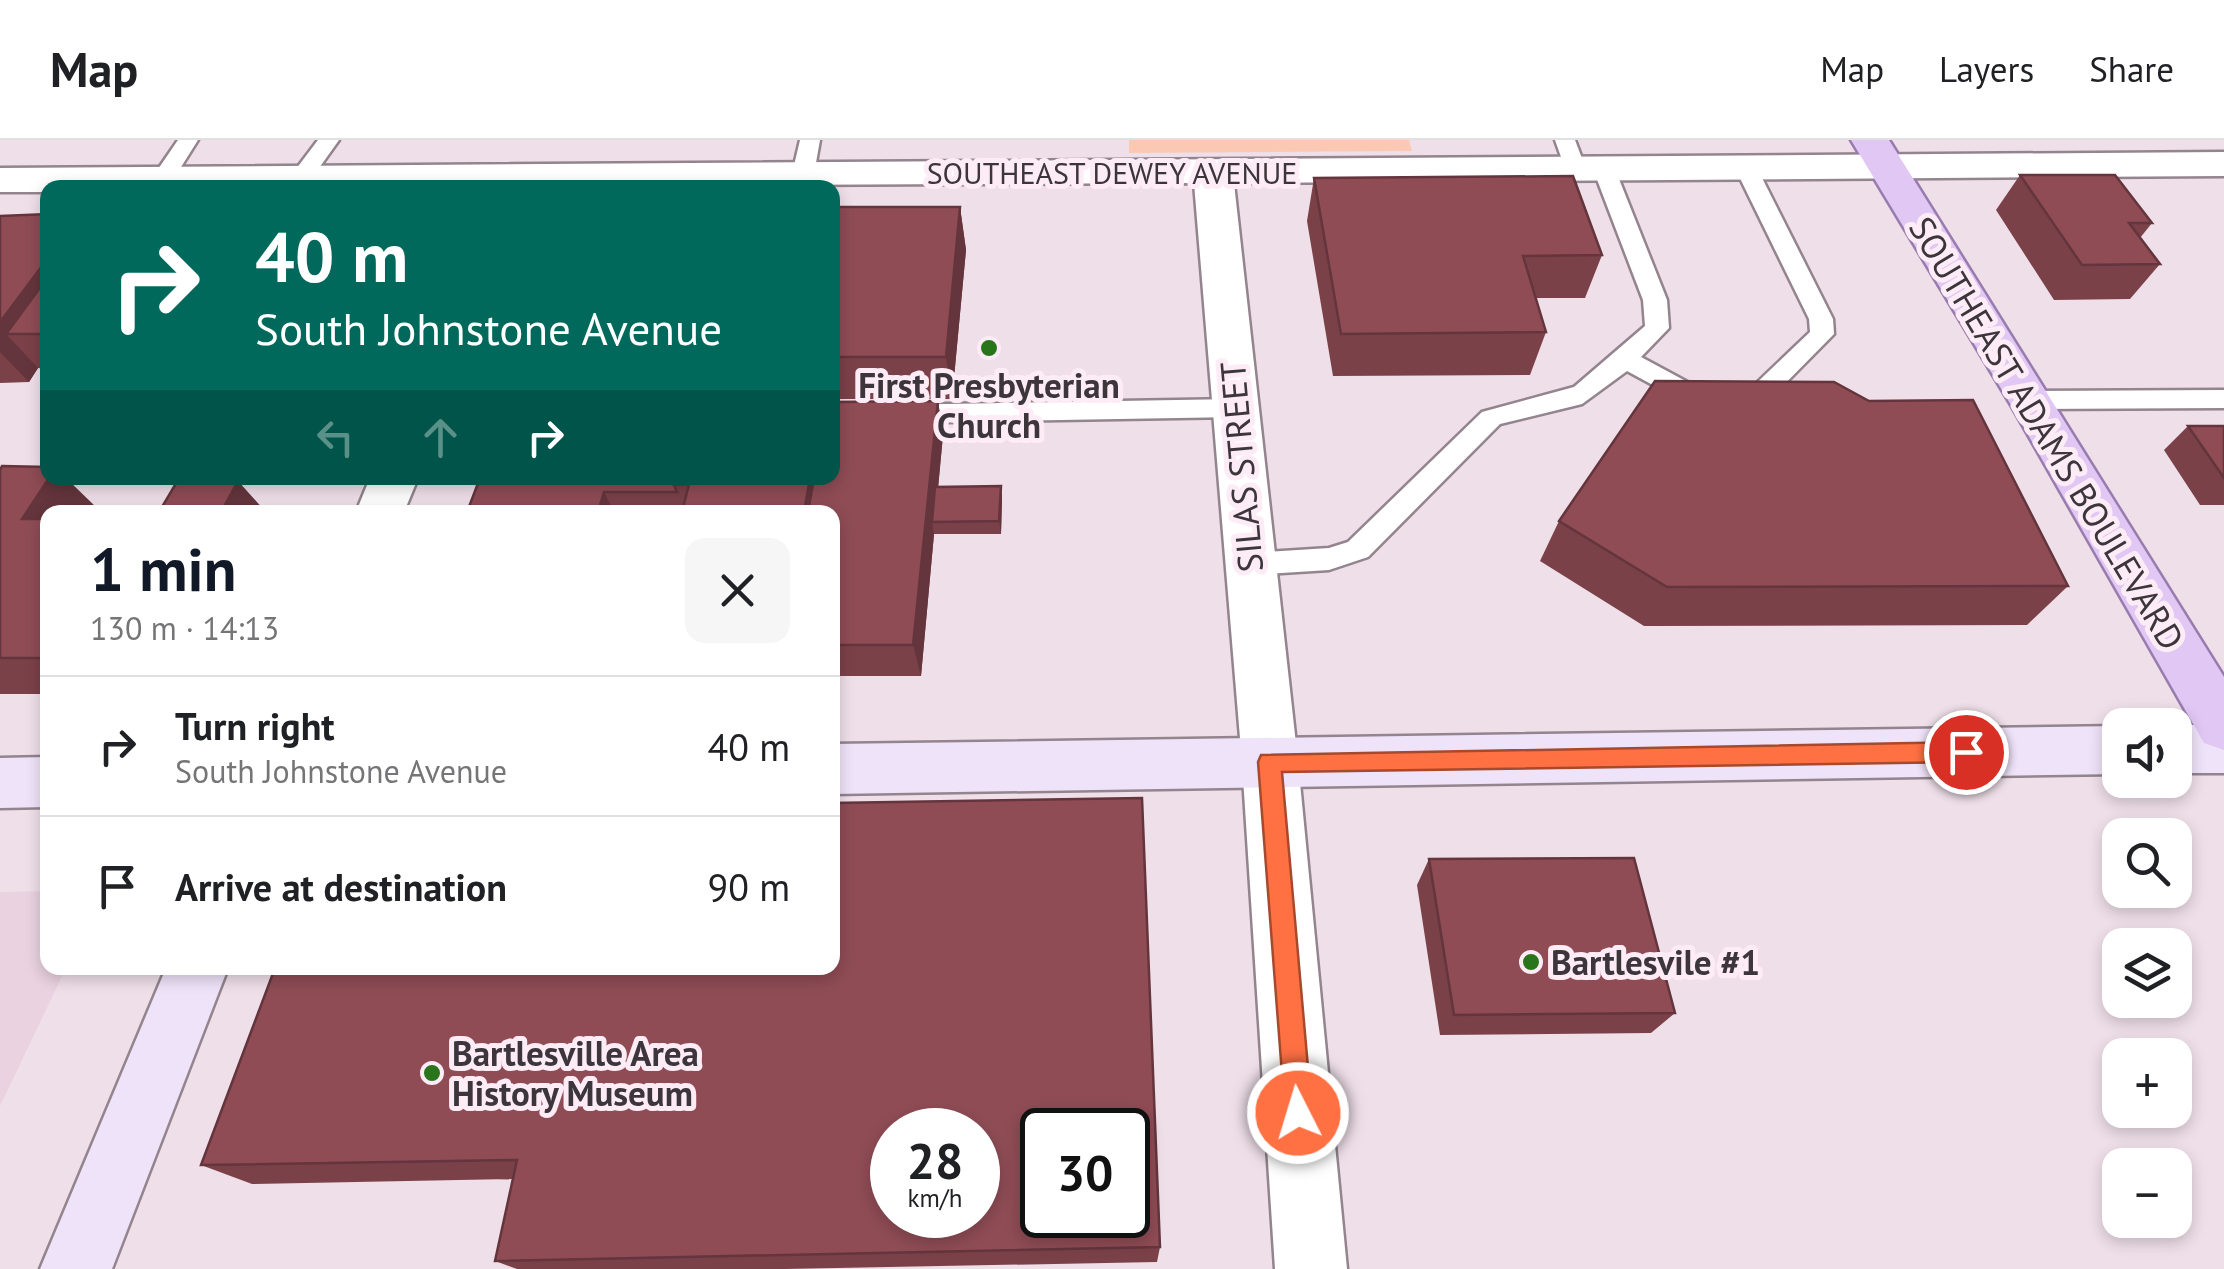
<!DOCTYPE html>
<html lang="en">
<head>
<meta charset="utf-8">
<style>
	body { margin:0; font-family:"PT Sans",sans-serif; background:#f6f6f6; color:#202124; height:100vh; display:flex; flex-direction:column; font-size:38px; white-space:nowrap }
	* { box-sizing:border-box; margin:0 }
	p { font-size:32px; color:#757577 }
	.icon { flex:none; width:55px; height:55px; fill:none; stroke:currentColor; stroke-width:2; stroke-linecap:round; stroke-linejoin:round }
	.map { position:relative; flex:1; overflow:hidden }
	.panel { position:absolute; left:40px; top:365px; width:800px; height:470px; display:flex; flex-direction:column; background:#fff; border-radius:20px; box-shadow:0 5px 15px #0003 }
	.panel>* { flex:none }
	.hud { position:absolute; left:40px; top:40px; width:800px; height:305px; border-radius:20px; box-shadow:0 5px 15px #0003; background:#00695c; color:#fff; overflow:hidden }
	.controls { position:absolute; left:2102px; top:568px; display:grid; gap:20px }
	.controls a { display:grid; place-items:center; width:90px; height:90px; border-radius:20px; background:#fff; box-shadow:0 5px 15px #0003; font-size:50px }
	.speed { position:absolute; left:870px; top:968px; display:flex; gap:20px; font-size:50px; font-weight:700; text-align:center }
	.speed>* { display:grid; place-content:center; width:130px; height:130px; border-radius:50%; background:#fff; box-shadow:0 5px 15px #0003; line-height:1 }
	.speed small { font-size:25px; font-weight:400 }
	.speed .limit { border:5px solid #111; border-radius:15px; background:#fff; color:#111 }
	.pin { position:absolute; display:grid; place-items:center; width:85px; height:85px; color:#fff; margin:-42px; border:5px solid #fff; border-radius:50%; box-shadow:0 2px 10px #0007 }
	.me { position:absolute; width:110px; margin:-55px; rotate:355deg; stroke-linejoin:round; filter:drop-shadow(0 0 8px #0008) }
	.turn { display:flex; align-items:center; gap:35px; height:210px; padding:0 50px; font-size:45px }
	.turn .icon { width:130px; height:130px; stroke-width:2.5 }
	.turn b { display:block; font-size:70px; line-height:85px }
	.lanes { display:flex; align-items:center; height:95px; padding:0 50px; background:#0003; justify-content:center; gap:50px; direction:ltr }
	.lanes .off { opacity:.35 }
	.round { display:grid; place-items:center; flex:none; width:105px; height:105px; border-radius:20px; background:#f6f6f6 }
	.summary { display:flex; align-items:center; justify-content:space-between; height:170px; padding:0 50px }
	h1 { font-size:60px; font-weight:800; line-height:75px; color:#111827 }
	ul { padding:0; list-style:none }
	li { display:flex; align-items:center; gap:30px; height:140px; padding:0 50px; border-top:2px solid #e0e0e0 }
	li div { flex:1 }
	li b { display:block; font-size:38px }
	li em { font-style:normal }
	header { display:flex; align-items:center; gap:60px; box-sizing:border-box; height:140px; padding:0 50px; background:#fff; border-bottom:2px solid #e0e0e0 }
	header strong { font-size:48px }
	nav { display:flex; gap:55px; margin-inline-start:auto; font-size:35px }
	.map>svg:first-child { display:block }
	.built { fill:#ead2e1 }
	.green { fill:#fbc9b3 }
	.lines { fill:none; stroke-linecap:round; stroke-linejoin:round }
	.lane-casing { stroke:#93848d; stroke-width:5 }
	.street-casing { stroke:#93848d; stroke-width:5 }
	.secondary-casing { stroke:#93848d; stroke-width:5 }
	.primary-casing { stroke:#997cae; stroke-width:5 }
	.lane { fill:#fff; fill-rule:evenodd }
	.street { fill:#fff; fill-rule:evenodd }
	.secondary { fill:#efe3f9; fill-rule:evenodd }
	.primary { fill:#e0c7f4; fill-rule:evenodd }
	.wall { fill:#7b4149 }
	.shaded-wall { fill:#64353c }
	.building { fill:#8f4c55; stroke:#64353c; stroke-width:2.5; fill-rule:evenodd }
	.route { fill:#ff7043; stroke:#a6492c; stroke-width:2.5 }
	.poi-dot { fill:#29751b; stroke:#fdecf6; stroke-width:4 }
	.labels { text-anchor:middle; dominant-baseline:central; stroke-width:10; stroke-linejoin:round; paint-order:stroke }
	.far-street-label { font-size:30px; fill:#3c363a; stroke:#fdecf6 }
	.poi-label { font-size:35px; font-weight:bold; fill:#3c363a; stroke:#fdecf6; text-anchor:start }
	.street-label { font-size:35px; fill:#3c363a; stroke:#fdecf6 }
</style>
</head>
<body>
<header>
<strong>Map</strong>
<nav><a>Map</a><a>Layers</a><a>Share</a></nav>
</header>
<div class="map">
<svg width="2224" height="1129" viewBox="0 0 2224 1129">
	<rect width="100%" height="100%" fill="#efdfe9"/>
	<!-- built -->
	<path class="built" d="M47 751 48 828H66L0 966V752Z"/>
	<!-- green -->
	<path class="green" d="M1129 0H1409L1412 11 1129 13Z"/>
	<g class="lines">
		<!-- lane casing -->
		<g class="lane-casing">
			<path id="lane" d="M178 0H198L171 43H155L152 38Z
				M318 0H339L309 42H293L290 37Z
				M800 0H820L814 34 803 40 792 34Z
				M1555 0H1575L1586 29 1583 34H1567Z
				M1746 22 1757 28 1833 179 1834 194 1762 267 1742 272 1733 269 1729 263 1733 257 1745 254 1810 192 1809 179 1735 28Z
				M1604 23 1615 29 1667 160 1669 188 1641 217 1706 252 1710 258 1706 264H1688L1627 231 1582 264 1500 284 1368 417 1329 430 1250 435 1240 432 1236 424 1240 416 1250 413 1329 408 1348 402 1482 272 1574 247 1645 186 1643 160 1593 29Z
				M2224 250V268L2031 269 2018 260 2031 251Z
				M1236 259 1245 262 1249 268 1245 274 1236 277 832 284V266Z"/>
		</g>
		<!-- street casing -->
		<g class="street-casing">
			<path id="street" d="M2224 12V36L1234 43 1298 622 1347 1129H1275L1242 622 1194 43 48 48V52H0V28Z
				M370 338H418L404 372H356Z"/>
		</g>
		<!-- secondary casing -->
		<g class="secondary-casing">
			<path id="secondary" d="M2175 585H2224V633H2175Z
				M2120 586V634L832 654V604Z
				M48 617V667L0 668V618Z
				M166 828H228L112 1129H40Z"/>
		</g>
		<!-- primary casing -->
		<g class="primary-casing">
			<path id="primary" d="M1851 0H1889L2224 537V610L2204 603 2011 265Z"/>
		</g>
		<!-- lane -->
		<use href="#lane" class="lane"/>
		<!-- street -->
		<use href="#street" class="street"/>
		<!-- secondary -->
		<use href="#secondary" class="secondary"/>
		<!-- primary -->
		<use href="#primary" class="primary"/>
	</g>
	<!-- wall -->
	<path class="wall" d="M2020 35 2152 83 2140 98 2160 124 2130 159 2054 160 1996 70Z
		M1314 38 1602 115 1585 158H1536L1546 192 1530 235 1333 236 1307 81Z
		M832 67H960L966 110 952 259H832Z
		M48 74V229L38 228 29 242 0 243V76Z
		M938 261 943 295 938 347 1001 346 1002 358 1001 394H934L921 536H832V372H467Z
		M2188 286H2224V365H2200L2164 310Z
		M0 330 97 368 94 372H48V554H0Z
		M1559 381 2068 446 2027 485 1644 486 1540 421Z
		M1429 719 1675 873 1651 893 1440 895 1417 745Z
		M275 828 1160 1107 1157 1122 785 1129H517L495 1121 513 1039 252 1044 201 1025Z"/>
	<!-- shaded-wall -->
	<path class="shaded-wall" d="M960 67 966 110 952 259 946 217Z
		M48 118V194H6L38 228 29 242 0 212V182Z
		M938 261 943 295 935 382H932L934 394 921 536 913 505Z
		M49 338H66L97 368 94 372H48V402L22 379Z
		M810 338H829L823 372H804Z
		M238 341 266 372H221Z
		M1001 346 1002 358 1001 394 999 381Z
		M604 352 614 372H598Z"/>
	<!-- building -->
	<path class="building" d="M2020 35H2115L2152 83H2129L2160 124 2082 125Z
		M1573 36 1602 115 1523 116 1546 192 1341 194 1314 38Z
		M832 67H960L946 217H832Z
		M48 74V118L0 182V76Z
		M48 137V194H6Z
		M1655 241 1834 242 1869 261 1973 260 2068 446 1667 447 1559 381Z
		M938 261 913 505H832V372H808L814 338H832V262Z
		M2188 286H2224V338Z
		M2 326 48 327 49 338 22 379H48V518H0V330Z
		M480 338H676L674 345 677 352H604L598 372H467Z
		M676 338H810L804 372H682L689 344 674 345Z
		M178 340 238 341 221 372H159Z
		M1001 346 999 381 932 382 935 347Z
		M1142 658 1160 1107 495 1121 517 1020 201 1025 275 828H832V663ZM892 990H978V1075H892ZM1042 990H1128V1075H1042Z
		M1634 718 1675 873 1454 875 1429 719Z"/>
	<!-- route -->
	<path class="route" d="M1966 602 1974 605 1977 612 1974 619 1966 622 1282 632 1312 973 1308 983 1298 987 1289 983 1285 973 1258 622 1261 615Z"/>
	<!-- markers -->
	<g class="poi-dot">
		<circle cx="989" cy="208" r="10"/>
		<circle cx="1531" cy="822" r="10"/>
		<circle cx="432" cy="933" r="10"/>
	</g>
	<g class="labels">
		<!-- far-street labels -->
		<g class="far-street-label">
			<text x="1112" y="32">SOUTHEAST DEWEY AVENUE</text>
		</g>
		<!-- poi labels -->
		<g class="poi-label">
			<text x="989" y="245" text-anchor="middle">First Presbyterian<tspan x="989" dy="40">Church</tspan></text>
			<text x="1551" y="822">Bartlesvile #1</text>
			<text x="452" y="913">Bartlesville Area<tspan x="452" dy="40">History Museum</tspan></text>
		</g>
		<!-- street labels -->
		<g class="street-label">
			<text transform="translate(2047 293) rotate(59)">SOUTHEAST ADAMS BOULEVARD</text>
			<text transform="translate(1241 327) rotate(-95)">SILAS STREET</text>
		</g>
	</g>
</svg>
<div class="controls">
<a><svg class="icon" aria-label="sound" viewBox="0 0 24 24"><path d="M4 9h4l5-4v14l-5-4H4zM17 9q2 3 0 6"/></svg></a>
<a><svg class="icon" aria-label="search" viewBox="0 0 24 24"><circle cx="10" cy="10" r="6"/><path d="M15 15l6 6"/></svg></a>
<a><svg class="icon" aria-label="layers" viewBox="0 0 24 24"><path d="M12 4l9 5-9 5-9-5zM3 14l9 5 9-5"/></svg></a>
<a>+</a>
<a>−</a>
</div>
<div class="speed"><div>28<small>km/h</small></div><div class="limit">30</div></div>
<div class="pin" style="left:1966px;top:612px;background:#d93025"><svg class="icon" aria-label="arrive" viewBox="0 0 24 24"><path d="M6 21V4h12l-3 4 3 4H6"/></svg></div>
<svg class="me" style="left:1298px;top:973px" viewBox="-20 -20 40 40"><circle r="17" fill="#ff7043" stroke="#fff" stroke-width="3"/><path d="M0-11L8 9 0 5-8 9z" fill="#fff"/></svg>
<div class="hud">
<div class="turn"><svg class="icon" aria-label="right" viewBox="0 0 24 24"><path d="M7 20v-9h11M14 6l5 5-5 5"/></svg><div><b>40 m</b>South Johnstone Avenue</div></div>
<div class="lanes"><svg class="icon off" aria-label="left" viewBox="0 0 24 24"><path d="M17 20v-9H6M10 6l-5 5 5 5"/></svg><svg class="icon off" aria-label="ahead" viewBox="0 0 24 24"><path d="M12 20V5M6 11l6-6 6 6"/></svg><svg class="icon" aria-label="right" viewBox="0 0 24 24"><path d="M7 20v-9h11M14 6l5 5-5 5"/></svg></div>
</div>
<section class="panel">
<div class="summary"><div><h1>1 min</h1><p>130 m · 14:13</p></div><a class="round"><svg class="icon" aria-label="close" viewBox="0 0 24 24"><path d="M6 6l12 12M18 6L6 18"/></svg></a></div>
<ul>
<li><svg class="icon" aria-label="right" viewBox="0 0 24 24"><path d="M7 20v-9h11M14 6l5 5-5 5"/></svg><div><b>Turn right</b><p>South Johnstone Avenue</p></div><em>40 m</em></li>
<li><svg class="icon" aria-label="arrive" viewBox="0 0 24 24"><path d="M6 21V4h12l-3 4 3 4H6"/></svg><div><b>Arrive at destination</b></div><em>90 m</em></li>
</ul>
</section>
</div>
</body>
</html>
